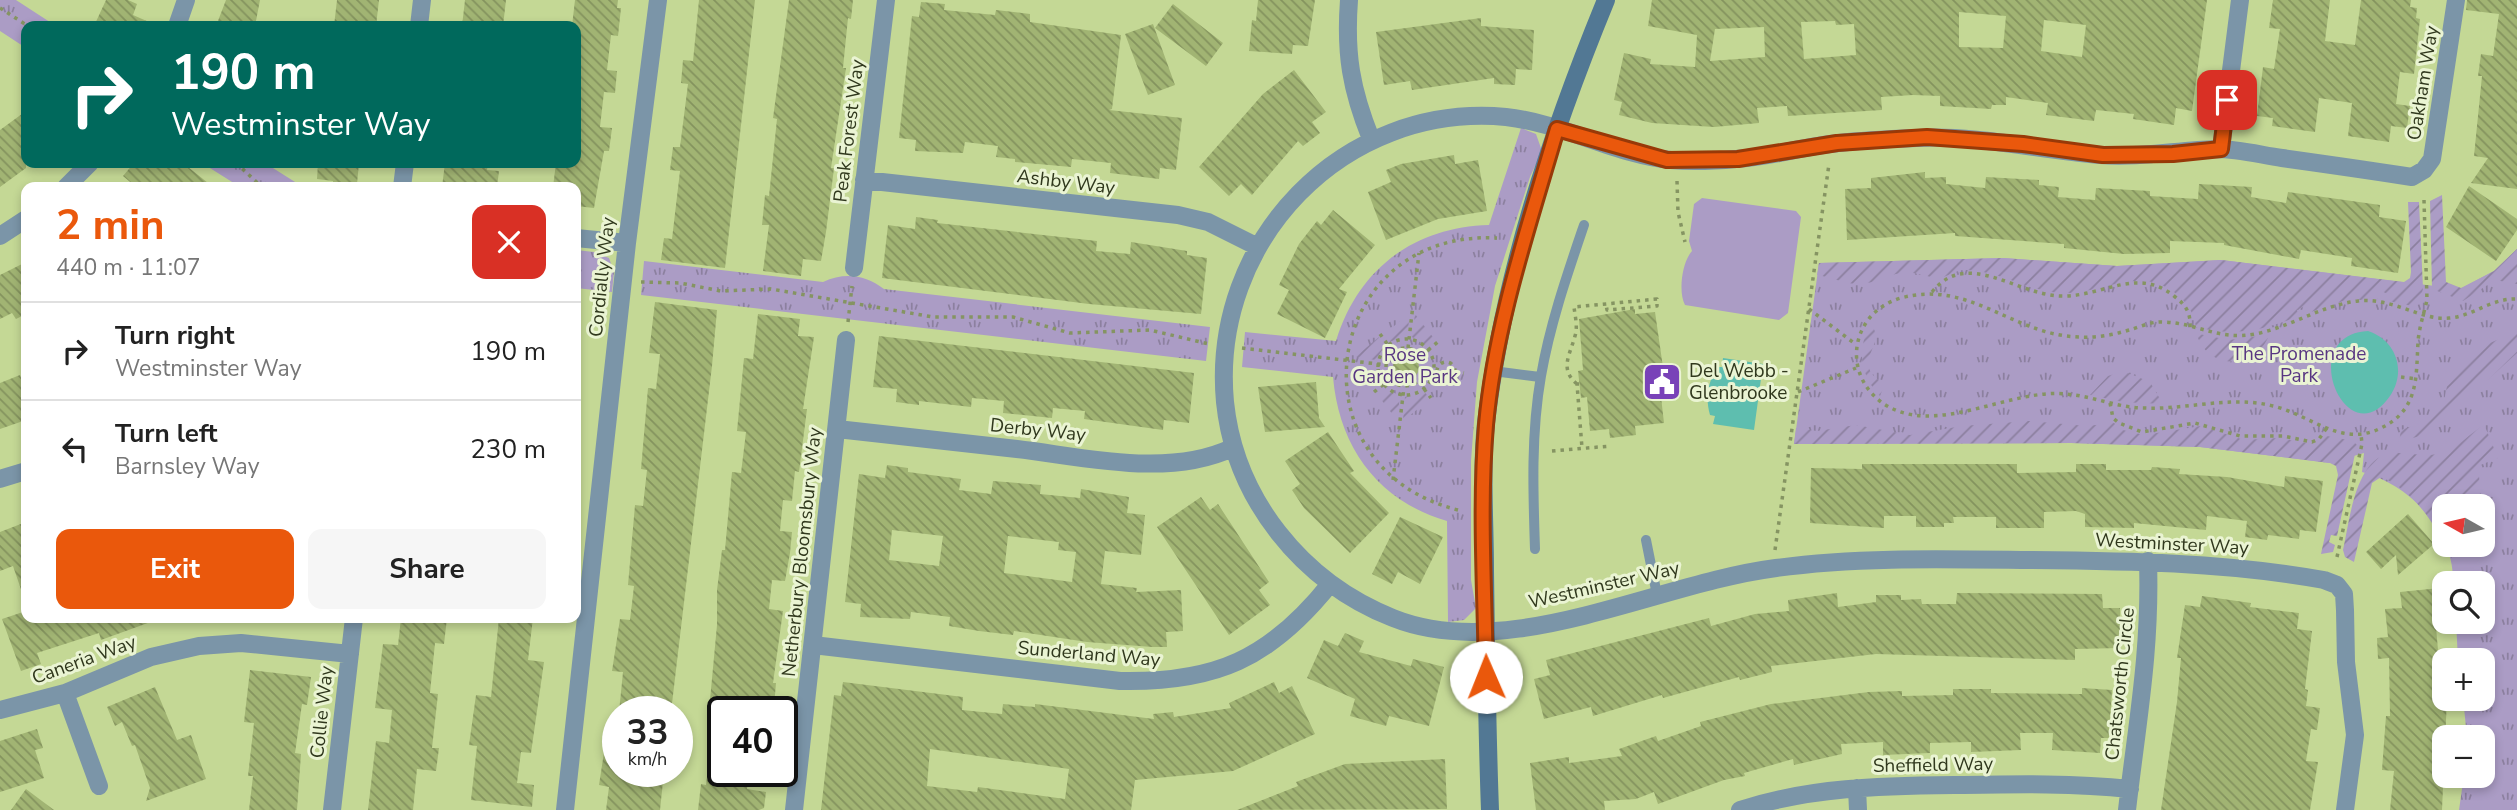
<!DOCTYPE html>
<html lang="en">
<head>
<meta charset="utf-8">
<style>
	body { margin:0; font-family:"Nunito Sans",sans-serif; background:#f6f6f6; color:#222; height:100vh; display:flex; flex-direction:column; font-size:26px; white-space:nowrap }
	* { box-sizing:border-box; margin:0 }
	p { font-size:23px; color:#767676 }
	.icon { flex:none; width:38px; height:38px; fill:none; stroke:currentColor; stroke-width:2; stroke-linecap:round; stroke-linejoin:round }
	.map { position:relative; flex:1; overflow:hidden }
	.side { position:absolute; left:21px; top:182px; width:560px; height:441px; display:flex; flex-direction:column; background:#fff; border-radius:14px; box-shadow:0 4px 10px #0003 }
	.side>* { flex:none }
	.hud { position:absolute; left:21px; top:21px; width:560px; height:147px; border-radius:14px; box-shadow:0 4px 10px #0003; background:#00695c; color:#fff; overflow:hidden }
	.needle { width:46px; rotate:278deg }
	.buttons { position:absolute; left:2432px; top:494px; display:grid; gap:14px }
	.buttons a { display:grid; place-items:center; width:63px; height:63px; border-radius:14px; background:#fff; box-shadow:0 4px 10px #0003; font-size:35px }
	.speed { position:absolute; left:602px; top:696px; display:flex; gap:14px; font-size:35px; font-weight:700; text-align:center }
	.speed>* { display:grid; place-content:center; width:91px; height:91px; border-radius:50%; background:#fff; box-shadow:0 4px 10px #0003; line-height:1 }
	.speed small { font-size:18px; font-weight:400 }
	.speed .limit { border:4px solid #111; border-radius:10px; background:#fff; color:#111 }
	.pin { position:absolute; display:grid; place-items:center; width:60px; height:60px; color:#fff; margin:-30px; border-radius:14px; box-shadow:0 4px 10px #0006 }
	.me { position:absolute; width:77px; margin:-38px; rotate:359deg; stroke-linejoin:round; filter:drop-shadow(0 0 5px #0008) }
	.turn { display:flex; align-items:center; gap:24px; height:147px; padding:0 35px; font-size:32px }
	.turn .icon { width:91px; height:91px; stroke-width:2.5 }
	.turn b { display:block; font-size:49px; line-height:60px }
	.round { display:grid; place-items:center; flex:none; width:74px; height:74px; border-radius:14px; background:#f6f6f6 }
	.headline { display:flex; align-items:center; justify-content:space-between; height:119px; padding:0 35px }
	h1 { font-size:42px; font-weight:700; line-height:52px; color:#ea580c }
	.primary-button { display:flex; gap:14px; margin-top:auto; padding:14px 35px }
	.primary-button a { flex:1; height:80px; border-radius:14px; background:#ea580c; color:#fff; font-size:28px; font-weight:700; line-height:80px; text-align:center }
	.primary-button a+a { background:#f6f6f6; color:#222 }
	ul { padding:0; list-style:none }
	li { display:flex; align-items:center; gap:21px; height:98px; padding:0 35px; border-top:2px solid #e0e0e0 }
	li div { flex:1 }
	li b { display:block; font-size:26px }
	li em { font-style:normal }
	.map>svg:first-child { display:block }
	.grass { fill:url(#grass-tufts); fill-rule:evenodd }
	.garden { fill:url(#garden-furrows) }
	.pitch { fill:#ab9cc5 }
	.water { fill:#5ebeaf }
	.building { fill:url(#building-back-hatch); fill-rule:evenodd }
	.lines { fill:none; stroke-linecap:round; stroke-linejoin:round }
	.path { stroke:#859462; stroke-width:3.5; stroke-dasharray:3.5 5; stroke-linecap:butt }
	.lane { stroke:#7b95a8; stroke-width:10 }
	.street { stroke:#7b95a8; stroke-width:18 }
	.secondary { stroke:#527894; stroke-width:18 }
	.route-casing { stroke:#983908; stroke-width:18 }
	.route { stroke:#ea580c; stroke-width:12 }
	.labels { text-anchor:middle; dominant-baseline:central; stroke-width:6; stroke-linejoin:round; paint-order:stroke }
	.street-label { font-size:19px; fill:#30381d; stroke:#eaf4d3 }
	.park-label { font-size:19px; fill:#583682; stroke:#eaf4d3 }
	.poi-label { font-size:19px; fill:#30381d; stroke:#eaf4d3; text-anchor:start }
</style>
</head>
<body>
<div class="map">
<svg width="2517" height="810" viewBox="0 0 2517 810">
	<defs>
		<pattern id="grass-tufts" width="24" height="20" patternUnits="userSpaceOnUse" patternTransform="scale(1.75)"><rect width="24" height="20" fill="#ab9cc5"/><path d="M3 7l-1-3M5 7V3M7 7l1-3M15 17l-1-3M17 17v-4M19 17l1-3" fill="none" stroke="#8c809f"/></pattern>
		<pattern id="garden-furrows" width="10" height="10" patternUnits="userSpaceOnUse" patternTransform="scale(1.75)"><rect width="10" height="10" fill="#ab9cc5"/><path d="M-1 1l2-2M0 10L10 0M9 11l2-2" fill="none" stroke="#8c809f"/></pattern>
		<pattern id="building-back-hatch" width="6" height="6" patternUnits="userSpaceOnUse" patternTransform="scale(1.75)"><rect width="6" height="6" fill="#a1b473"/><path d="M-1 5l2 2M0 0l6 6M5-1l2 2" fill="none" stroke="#84935e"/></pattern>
	</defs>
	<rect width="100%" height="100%" fill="#c4d895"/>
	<!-- grass -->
	<path class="grass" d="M0 0H16L56 26H26V48L0 31Z
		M1521 128 1536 134 1542 151 1530 177 1495 286 1477 382 1471 461V580L1476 608 1464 620 1448 622 1447 521C1378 501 1339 447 1333 377L1242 367 1245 332 1336 341C1358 269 1414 227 1489 225Z
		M202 163H265L303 187H240Z
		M2517 249V810H2459L2464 775H2483V737H2467L2463 698H2483V660H2458L2456 621H2483V583H2453C2455 531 2409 484 2362 472L2364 453 2330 463 2200 447 2071 443 1794 444 1819 263 2003 258 2117 266 2221 260 2460 289 2494 271ZM2445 506H2483V544H2445Z
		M576 250 594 252 609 258 614 272 612 292 576 288Z
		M644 261 823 282C845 272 865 275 884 289L1210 327 1206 361 641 295Z"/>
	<!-- garden -->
	<path class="garden" d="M2442 195 2446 282 2461 288 2494 271 2517 249V284L2495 280 2463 301 2432 289 2430 201Z
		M2408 202H2419L2423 288 2420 304 2412 306 2389 301 2388 294 2381 291 2377 299 2343 301 2308 313 2305 306 2297 310 2299 316C2264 330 2234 337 2196 327 2193 311 2187 302 2174 292 2137 265 2101 295 2061 293 2028 291 2000 271 1967 270 1956 269 1946 278 1938 278 1925 277 1915 271 1901 273 1887 275 1874 284 1859 284 1845 284 1831 277 1817 275L1819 263 2003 258 2117 266 2221 260 2404 282 2410 278 2411 272Z
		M1410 313 1407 337 1388 342 1383 335Z
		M1415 314 1436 341 1428 347 1412 337Z
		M1871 324C1884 341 1865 352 1869 368 1871 376 1880 380 1884 386L1880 396C1860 375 1856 349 1871 324Z
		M2517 326V353L2430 433 2399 442 2401 430C2468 410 2429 389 2465 356 2481 342 2503 343 2517 326Z
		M2199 334 2229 340 2267 335 2268 338 2258 355C2235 368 2205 362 2197 335Z
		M1379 337 1385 345 1376 360 1355 357Z
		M2123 371 2150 382 2163 404 2123 402 2090 395 2108 376Z
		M1384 387 1400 396 1397 420 1376 393Z
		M1424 391 1430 399 1403 421 1405 397Z
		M2029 421 2087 426 2114 423 2123 430 2144 435 2201 426 2244 440 2279 438 2313 444 2327 436 2353 441 2357 445 2337 536 2331 535 2329 542 2335 545 2333 552 2321 554 2338 475 2336 466 2330 463 2200 447 2071 443 1794 444 1796 428 1817 431 1856 425 1910 435 1962 426Z
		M2482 426 2486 429 2498 458 2478 466 2482 506H2445V544H2470L2451 558C2437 527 2415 491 2381 477L2372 483 2354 562 2345 557 2343 550C2350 520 2355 455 2394 453 2412 452 2429 459 2447 451 2460 445 2470 434 2482 426Z"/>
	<!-- pitch -->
	<path class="pitch" d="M1702 198 1796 211 1801 217 1788 313 1779 320 1685 305C1678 292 1682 262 1692 251L1689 241 1694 204Z"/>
	<!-- water -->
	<path class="water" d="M2368 331C2396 340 2407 371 2390 396 2347 458 2294 335 2368 331Z
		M1723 358 1763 364 1754 430 1713 424 1715 416 1710 415C1705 397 1708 383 1717 367H1722Z"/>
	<!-- building -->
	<path class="building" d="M106 0H128L137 4 133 15 158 26H94Z
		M226 0H260L255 26H216Z
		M337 0H379L376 26H334Z
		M465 0H506L503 26H462Z
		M575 0H618L617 8H621L618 36 611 35 607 70 617 71 615 93 604 92 600 127 612 128 609 151H604L594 208 576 206V187H553L556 163H576V26H572Z
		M699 0H755L725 268 661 260 664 238 672 239 680 171 670 170 673 147H680L688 84 681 83 683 60 693 61Z
		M789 0H853L851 19 848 18 843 68H846L831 168H834L826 232 821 261 803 259 801 276 763 271 769 225H762L765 195 769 196 777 119 773 118Z
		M1258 0H1315L1308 46 1293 45 1292 54 1249 51 1252 20 1256 21Z
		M1652 0H2207L2192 111 2176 108 2174 125 2133 119 2134 114 2096 110 2094 121 2046 115 2048 103 2006 97V105H1992L1991 109 1940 106V96L1913 95 1881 97 1882 110 1788 116 1787 106 1757 108 1759 123 1714 127 1652 123 1619 115 1622 102 1614 100 1624 53 1651 59 1650 64 1695 67 1697 35 1648 26ZM1959 12 2006 16 2003 48 1959 47ZM2044 20 2086 25 2082 57 2041 51ZM1835 21 1836 25 1854 24 1856 55 1804 59 1801 22ZM1764 27 1765 57 1710 61 1715 29Z
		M2273 0H2330L2325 41 2355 45 2361 0H2411L2410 7 2417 8 2416 18 2420 19 2414 74 2400 72 2396 104 2410 106 2407 128 2391 126 2389 142 2348 136 2352 103 2319 98 2315 132 2272 126 2273 118 2257 116 2263 67 2274 69 2280 29 2269 28Z
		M2467 0H2517V189L2471 183 2488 158 2474 156 2482 76H2478L2481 54 2493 56 2499 14 2466 10Z
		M921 2 945 4 944 10 995 15 996 10 1030 14V22L1121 35 1112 109 1109 110 1182 118 1176 170 1160 168 1159 179 1110 173 1111 163 1072 159 1071 167 1015 162V159L996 157 998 146 965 142 963 153 915 151 916 140 899 138 912 16 919 17Z
		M1173 4 1223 43 1206 66 1155 28Z
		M1481 18V26L1534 30 1532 70 1516 69 1515 85 1494 84V78L1412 90 1410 81 1384 85 1376 32Z
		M1153 24 1175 85 1148 95 1125 34Z
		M1294 70 1326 112 1312 122 1320 133 1303 146 1298 141 1252 195 1241 184 1229 196 1199 167 1263 94Z
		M26 111V168L0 187V130Z
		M1454 155 1455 164 1478 160 1487 211 1438 219 1386 240 1368 192 1391 182 1386 170 1401 164Z
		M134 163H183L213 187H136L123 176Z
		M318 163H359L357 184 352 183V187H333V181L317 179Z
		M445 163H488L487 170 499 171 497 187H442Z
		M1925 172V178L1946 177V184L1985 188 1986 177 2039 180V185L2059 187 2058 197 2095 200 2096 188 2150 191V196L2198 199 2199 184 2252 187 2251 197 2286 203 2288 192 2380 205 2379 217 2406 221 2398 273 2351 266 2352 258 2301 250 2299 259 2224 245V243L2170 241V253L2124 254 2064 248V244L1955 236V233L1847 240 1845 189 1871 188V178Z
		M2469 186 2517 219V230L2496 261 2446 227Z
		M1333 210 1375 245 1339 289 1347 292 1325 338 1277 314 1289 290 1279 285 1299 244 1317 221 1321 225Z
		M916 217 938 220 937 223 1097 241 1096 251 1130 254 1131 242 1187 251V255L1207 258 1201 314 1089 304 882 278 888 225 915 229Z
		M26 262V314L16 319 12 313 0 319V275Z
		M655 302 717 310 712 366 671 712H619L623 672 612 671 620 619 630 620 634 586 628 585 635 505 643 506 647 470 641 469 648 388 656 389 660 354 649 353Z
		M1635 309V314L1655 312 1666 388H1660L1664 423 1635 426 1636 435 1610 438 1609 429 1590 431 1587 397 1581 398 1578 371 1583 370 1579 319Z
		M758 314 800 319 798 336 814 337 803 409H807L799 472 795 471 792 501 783 500 780 531 792 532 790 553 785 581 772 580 769 609 783 611 773 683H776L774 706 768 705V712H723V772H749L747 789 766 792 764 808 759 810H698L701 784 706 785 712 733H721L707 732 717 625V590L722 550H725L732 472 741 473 746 432 737 431 744 358 753 359Z
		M879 336 1194 373 1189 423 1164 420 1163 430 1084 419 1085 411 1053 408 1052 418 1003 413 1004 401 972 398 971 407 919 401V405L896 402 897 389 873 387Z
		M1393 367a13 13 0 1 1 26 0a13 13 0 1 1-26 0Z
		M20 375 26 392V420L0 429V383Z
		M1316 382 1319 418 1325 427 1265 432 1258 387Z
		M1328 432 1354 471 1350 473 1389 513 1350 553 1304 508 1292 490 1300 484 1285 461Z
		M1862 464H2017V473L2076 472V464H2106V470H2151L2152 467 2180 469 2179 474 2227 477 2284 487 2285 476 2323 481 2316 532 2300 530 2299 539 2268 535 2267 540 2245 537 2247 521 2207 516 2206 530 2134 523V528L2085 527V514L2076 511 2044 512V528H1996V517H1953L1954 523H1944V527H1916V516H1884V528L1810 523 1811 468 1862 469Z
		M887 465 908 468V472L961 479 959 490 991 494 993 481 1041 485 1040 494 1080 498 1081 489 1129 497 1127 513 1145 515 1141 555 1105 551 1101 584 1137 588 1136 592 1181 590 1183 631 1166 632 1167 647H1152L1087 642 1014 631 1013 635 979 631 949 626 950 617 911 612 910 619 860 617 861 604 845 602 859 474 885 478ZM892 530 943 536 939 566 889 560ZM1008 536 1059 542 1058 550 1076 552 1072 582 1004 573Z
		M1201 497 1210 510 1218 504 1269 582 1259 590 1270 605 1229 635 1157 527Z
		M2408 514 2434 544 2398 575 2396 555 2381 569 2366 552Z
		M1400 517 1443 537 1420 584 1398 572 1392 584 1372 574Z
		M26 522V598H24L13 566 0 571V532Z
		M2440 588 2444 626 2436 627 2442 696 2447 698 2442 810H2390L2394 771 2382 770 2386 716H2390L2389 658 2378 659 2377 638 2388 637 2385 609 2402 608 2400 592Z
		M1837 593 1838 607 1876 602V595H1901V600L1921 599 1922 604H1956L1957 593 2102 594 2103 608H2120L2121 648 2075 649V660L1876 654 1771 666 1772 672 1740 680 1739 677 1663 698 1662 695 1593 716 1591 707 1544 719 1534 679 1550 675 1546 660 1709 618 1711 626 1755 614 1789 611 1788 600Z
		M2202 596 2251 603 2250 607 2299 613 2297 629 2312 631 2305 689 2308 690 2306 706 2320 708 2317 730 2311 729 2306 761 2318 762 2310 810H2161L2177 702 2181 658H2177L2185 605 2200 607Z
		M26 611V618L156 620 101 640 99 633 37 653 41 664 21 671 2 619Z
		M401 618H447L444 644 435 643 430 693 438 694 432 748H439L436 771 417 769 413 810H368L376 741 389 743 392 710 375 708 383 644 398 645Z
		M499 618H533L528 660 544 662 531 753 521 752 517 783 534 785 532 807 471 800 477 746 469 745 476 695 491 697Z
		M1345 633 1364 641 1359 652 1411 666 1413 659 1444 667 1429 726 1389 716 1386 726 1350 716 1355 699 1307 678 1324 640 1338 646Z
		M250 670 311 677 307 705 302 704 295 753 301 754 297 810H249L253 776H248L254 723 244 722Z
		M843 682 963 697 962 710 1002 714 1003 704 1035 707V704L1154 719 1153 714 1173 712 1174 717 1231 708 1229 703 1274 682 1279 693 1292 686 1315 734 1233 771 1135 780 1131 810H821L834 695 841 696ZM930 749 1069 769 1065 799 978 787 977 792 927 786Z
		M155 687 177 740 191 735 206 779 146 801 150 788 135 745 132 746 122 722 115 726 107 707Z
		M2082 688 2112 690 2109 738H2101L2100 753 2052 750 2053 733H2020L2021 750 1971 752V742L1930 743V753L1883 755V742L1841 744 1842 754 1794 765 1793 759 1744 773 1745 776 1724 780 1658 804 1654 792 1636 799 1604 801 1605 810H1536L1530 763 1569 757V763L1622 756 1619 749 1656 736 1658 741 1701 726 1700 722 1771 704 1869 692 1902 691V696L1953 695V689H1991V693L2082 694Z
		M37 729 43 748 35 750 44 778 0 792V741Z
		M607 733 618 734V772H664L660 810H606L609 787 599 785Z
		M1445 759 1447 809 1237 810 1298 786 1296 782 1345 764Z
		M26 789 54 810H11Z"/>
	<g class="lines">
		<!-- path -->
		<path class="path" d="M0 8 28 26
			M236 163 262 187
			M1677 181 1678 212 1685 242
			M2424 200 2427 300C2424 313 2419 328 2418 342 2416 377 2419 410 2381 428 2341 448 2311 415 2273 406 2230 395 2187 410 2144 408 2118 408 2093 396 2066 394 2009 388 1936 438 1884 404 1840 374 1851 312 1901 298 1970 279 2012 335 2079 337 2096 338 2113 335 2129 330 2140 327 2152 321 2164 322 2197 323 2219 341 2255 334 2291 327 2322 305 2358 301 2393 297 2421 321 2449 318 2474 316 2491 298 2517 299
			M641 282 680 283 721 291 771 289 933 317H1013L1070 333 1150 330 1209 344
			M1932 292C1967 248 2016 295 2061 296 2103 297 2137 266 2174 296 2186 305 2191 313 2190 328
			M1809 309 1854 343
			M848 322 852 286
			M1380 334 1388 345
			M1378 367a28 28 0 1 1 56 0a28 28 0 1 1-56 0Z
			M1386 367a19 19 0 1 1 38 0a19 19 0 1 1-38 0Z
			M1242 348 1386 365
			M1408 348 1419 253
			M1428 350 1439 341
			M1437 371a9 9 0 1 1 18 0a9 9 0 1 1-18 0Z
			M1455 372 1464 373
			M2401 377 2418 379
			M1577 384C1559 369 1570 355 1575 336 1578 327 1575 316 1574 307L1657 299V306L1607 310 1606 304
			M1579 384H1577L1582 448
			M1424 389 1431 398
			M1374 392 1384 384
			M1798 392 1856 368
			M2110 403 2113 418 2119 423 2142 432 2195 423 2240 436H2283L2312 442 2319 439 2326 429
			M1552 451 1611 446
			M1393 480 1404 387
			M1458 510C1287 467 1322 229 1497 238
			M1775 550 1829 164
			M2337 557 2362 444 2361 434"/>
		<!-- lane -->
		<path class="lane" d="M1493 371 1540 377
			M1646 540 1657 595
			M1535 549C1533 491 1531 433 1541 376 1550 324 1567 275 1584 225"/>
		<!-- street -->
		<path class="street" d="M1349 0C1345 54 1351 89 1371 139
			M177 26 186 0
			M419 26 422 0
			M2221 149 2240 0
			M864 180 1178 215 1208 222 1256 246
			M66 187 90 163
			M402 187 405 163
			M0 236 26 219
			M576 238 627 243
			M854 268 886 0
			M837 429C897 436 957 442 1017 449 1085 457 1168 478 1232 448
			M0 479 26 471
			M813 645 1120 681C1215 683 1270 659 1330 584
			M65 693 99 786
			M0 710 65 693 151 657 199 646 241 643 350 654
			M1857 788 1858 810
			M332 810 354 618
			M565 810 627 243 658 0
			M794 810 846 340
			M1740 810C1813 786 1887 786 1963 785 2019 784 2074 783 2130 789
			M2127 810C2137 723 2151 650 2148 561
			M2345 810 2355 735 2346 662 2345 610 2344 594 2337 585 2324 580C2224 562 2125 561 2024 560 1944 559 1855 557 1776 568 1658 583 1508 664 1393 618 1302 582 1235 499 1225 402 1210 241 1343 102 1506 117 1562 123 1616 155 1671 160 1691 162 1715 161 1736 159 1771 157 1805 146 1839 143 1865 140 1892 139 1918 138 1979 135 2039 150 2100 155 2139 158 2178 150 2217 149 2238 149 2261 155 2282 158 2325 164 2368 170 2412 177L2424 170 2432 159 2456 0"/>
		<!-- secondary -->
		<path class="secondary" d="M1490 810C1487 730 1486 651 1485 571 1485 522 1481 471 1486 423 1503 278 1551 134 1606 0"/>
	</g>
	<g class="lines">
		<!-- route casing -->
		<g class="route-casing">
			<path id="route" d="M1486 677C1485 594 1479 508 1486 425 1495 324 1529 226 1557 129L1667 160 1738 159 1837 143 1927 137 2023 144 2103 155 2173 154 2221 149 2227 100"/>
		</g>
		<!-- route -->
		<use href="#route" class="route"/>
	</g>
	<!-- icons -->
	<defs>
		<g id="civic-square" transform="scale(2.0125)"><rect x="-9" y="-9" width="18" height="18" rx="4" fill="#7942b8" stroke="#eaf4d3"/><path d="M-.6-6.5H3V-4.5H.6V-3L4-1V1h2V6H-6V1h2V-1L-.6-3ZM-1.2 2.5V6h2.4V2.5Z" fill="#fff"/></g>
	</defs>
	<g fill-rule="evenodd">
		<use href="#civic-square" x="1662" y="382"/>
	</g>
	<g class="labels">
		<!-- street labels -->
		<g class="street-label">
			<text transform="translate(2423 83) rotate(-81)">Oakham Way</text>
			<text transform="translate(849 131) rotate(-83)">Peak Forest Way</text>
			<text transform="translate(1066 182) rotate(7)">Ashby Way</text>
			<text transform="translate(602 277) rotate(-84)">Cordially Way</text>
			<text transform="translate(1038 430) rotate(6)">Derby Way</text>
			<text transform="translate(2172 544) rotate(3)">Westminster Way</text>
			<text transform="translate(802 552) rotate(-84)">Netherbury Bloomsbury Way</text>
			<text transform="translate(1604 585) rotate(-13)">Westminster Way</text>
			<text transform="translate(1089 654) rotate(5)">Sunderland Way</text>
			<text transform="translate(84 660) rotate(-20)">Caneria Way</text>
			<text transform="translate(2120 684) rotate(-84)">Chatsworth Circle</text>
			<text transform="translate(322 712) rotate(-84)">Collie Way</text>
			<text transform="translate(1933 765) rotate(-1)">Sheffield Way</text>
		</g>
		<!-- park labels -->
		<g class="park-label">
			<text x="2299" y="354">The Promenade<tspan x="2299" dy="22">Park</tspan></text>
			<text x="1405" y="355">Rose<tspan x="1405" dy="22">Garden Park</tspan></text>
		</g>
		<!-- poi labels -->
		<g class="poi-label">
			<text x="1689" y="371">Del Webb -<tspan x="1689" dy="22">Glenbrooke</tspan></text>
		</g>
	</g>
</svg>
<div class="buttons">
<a><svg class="needle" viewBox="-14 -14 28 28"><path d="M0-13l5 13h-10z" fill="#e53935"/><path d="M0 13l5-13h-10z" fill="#767676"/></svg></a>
<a><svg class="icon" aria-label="search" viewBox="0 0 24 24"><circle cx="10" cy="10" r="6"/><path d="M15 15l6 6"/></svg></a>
<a>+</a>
<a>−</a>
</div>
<div class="speed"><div>33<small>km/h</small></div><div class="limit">40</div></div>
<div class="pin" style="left:2227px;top:100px;background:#d93025"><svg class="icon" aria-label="arrive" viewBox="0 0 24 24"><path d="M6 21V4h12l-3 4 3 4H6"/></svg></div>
<svg class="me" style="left:1486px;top:677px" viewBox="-20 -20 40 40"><circle r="19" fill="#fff"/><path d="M0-13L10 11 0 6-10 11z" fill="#ea580c"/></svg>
<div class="hud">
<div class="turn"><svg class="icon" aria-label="right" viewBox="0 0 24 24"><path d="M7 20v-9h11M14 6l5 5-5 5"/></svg><div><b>190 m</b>Westminster Way</div></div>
</div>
<section class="side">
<div class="headline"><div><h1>2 min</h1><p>440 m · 11:07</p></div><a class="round" style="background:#d93025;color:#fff"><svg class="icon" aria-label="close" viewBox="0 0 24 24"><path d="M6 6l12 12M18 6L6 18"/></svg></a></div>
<ul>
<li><svg class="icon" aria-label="right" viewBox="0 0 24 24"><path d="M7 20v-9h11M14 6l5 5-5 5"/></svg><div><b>Turn right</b><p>Westminster Way</p></div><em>190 m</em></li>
<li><svg class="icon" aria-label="left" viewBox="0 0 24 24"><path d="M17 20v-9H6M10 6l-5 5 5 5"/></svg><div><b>Turn left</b><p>Barnsley Way</p></div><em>230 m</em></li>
</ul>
<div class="primary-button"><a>Exit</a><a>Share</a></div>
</section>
</div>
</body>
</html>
